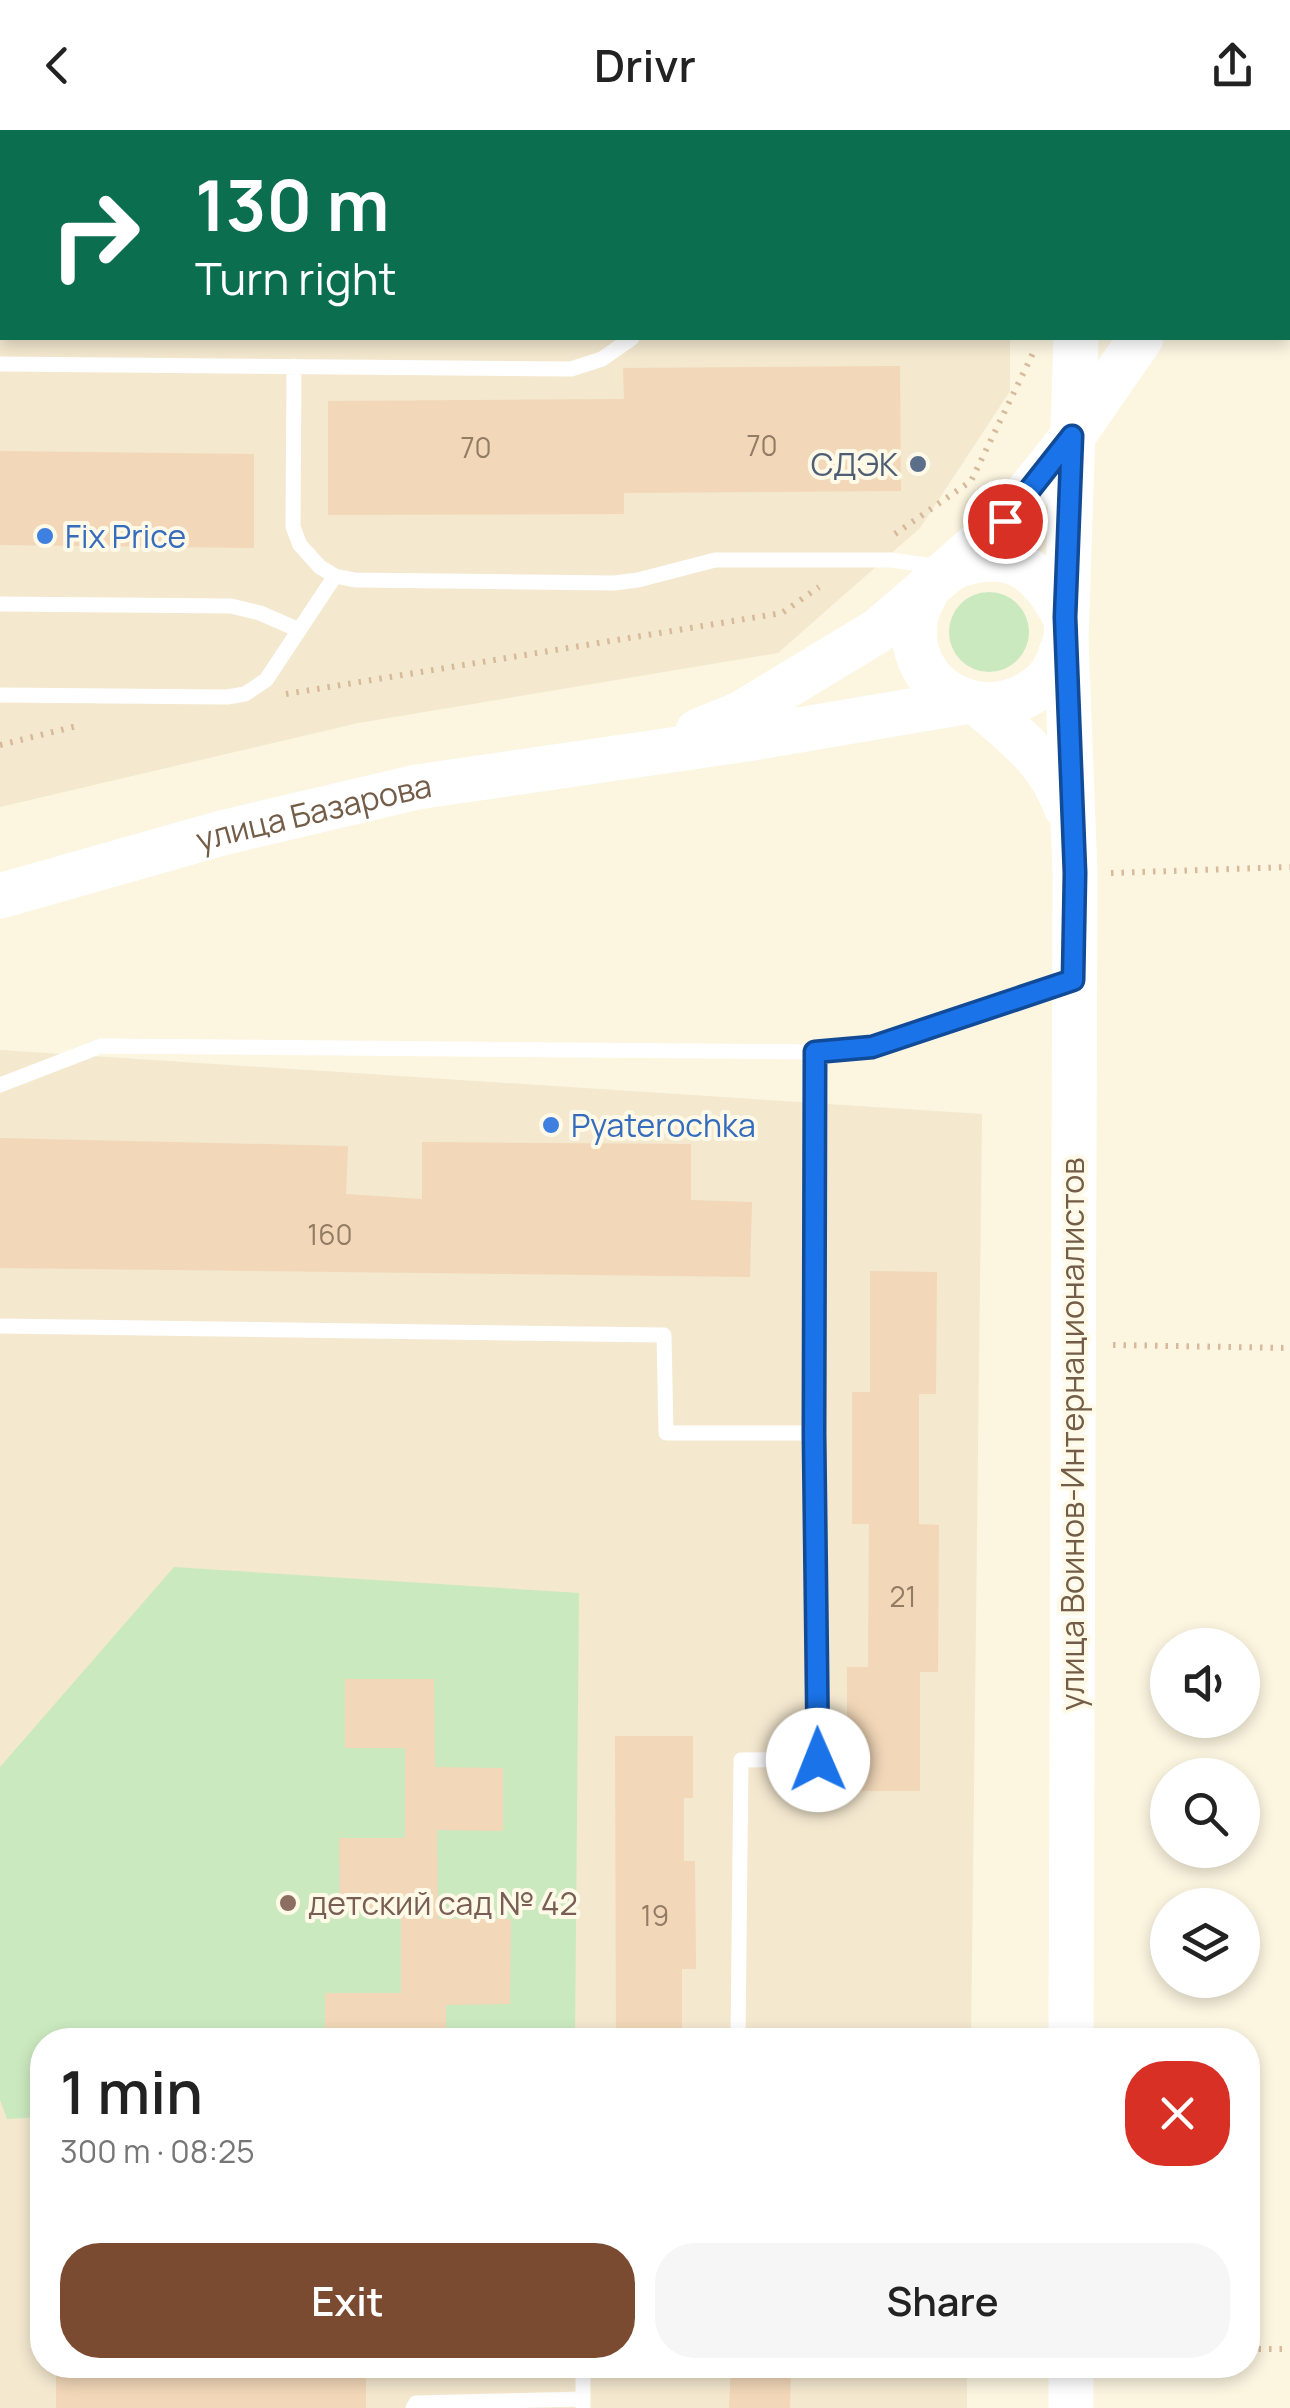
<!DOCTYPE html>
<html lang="en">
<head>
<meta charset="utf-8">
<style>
	body { margin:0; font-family:Manrope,sans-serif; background:#f6f6f6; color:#222; height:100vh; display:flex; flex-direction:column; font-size:38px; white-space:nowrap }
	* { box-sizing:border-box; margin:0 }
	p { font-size:32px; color:#767676 }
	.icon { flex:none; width:55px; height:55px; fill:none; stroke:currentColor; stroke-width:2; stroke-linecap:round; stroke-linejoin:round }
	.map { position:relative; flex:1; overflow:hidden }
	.sheet { position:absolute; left:30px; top:1898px; width:1230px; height:350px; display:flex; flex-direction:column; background:#fff; border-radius:40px; box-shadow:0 5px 15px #0003 }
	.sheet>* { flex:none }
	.banner { position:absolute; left:0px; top:0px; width:1290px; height:210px; box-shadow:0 5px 15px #0003; background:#0b6e4f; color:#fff; overflow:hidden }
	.fabs { position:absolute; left:1150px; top:1498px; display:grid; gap:20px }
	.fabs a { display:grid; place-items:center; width:110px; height:110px; border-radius:50%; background:#fff; box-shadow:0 5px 15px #0003; font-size:50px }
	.pin { position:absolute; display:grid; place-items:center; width:85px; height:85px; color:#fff; margin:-42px; border:5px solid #fff; border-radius:50%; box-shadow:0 2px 10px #0007 }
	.me { position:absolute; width:110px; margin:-55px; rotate:359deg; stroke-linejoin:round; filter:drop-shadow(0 0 8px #0008) }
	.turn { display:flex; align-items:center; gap:35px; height:210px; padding:0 30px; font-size:45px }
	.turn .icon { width:130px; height:130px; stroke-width:2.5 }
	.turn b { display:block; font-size:70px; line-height:85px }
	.round { display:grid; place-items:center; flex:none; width:105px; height:105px; border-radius:40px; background:#f6f6f6 }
	.summary { display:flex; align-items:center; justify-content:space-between; height:170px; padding:0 30px }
	h1 { font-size:60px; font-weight:600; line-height:75px }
	.action { display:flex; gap:20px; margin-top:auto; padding:20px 30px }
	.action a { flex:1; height:115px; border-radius:40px; background:#7b4b31; color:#fff; font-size:40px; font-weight:600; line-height:115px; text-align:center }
	.action a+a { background:#f6f6f6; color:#222 }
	header { display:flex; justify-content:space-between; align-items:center; height:130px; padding:0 30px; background:#fff; font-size:45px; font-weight:600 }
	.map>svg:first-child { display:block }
	.residential { fill:#f4e8cf }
	.green { fill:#cbe9bf }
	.building { fill:#f2d7b8 }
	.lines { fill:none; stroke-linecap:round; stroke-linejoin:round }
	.path { stroke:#d6ba9b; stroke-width:6; stroke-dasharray:2.5 8; stroke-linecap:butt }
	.lane { stroke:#fff; stroke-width:15 }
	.secondary { stroke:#fff; stroke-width:45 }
	.route-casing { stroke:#114b97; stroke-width:25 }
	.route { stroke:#1a73e8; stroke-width:18 }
	.service-dot { fill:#5c6f8a; stroke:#fff9e7; stroke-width:4 }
	.shop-dot { fill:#3f7fe0; stroke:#fff9e7; stroke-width:4 }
	.education-dot { fill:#8d6e63; stroke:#fff9e7; stroke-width:4 }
	.labels { text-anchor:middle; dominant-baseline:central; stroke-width:8; stroke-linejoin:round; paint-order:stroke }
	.number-label { font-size:28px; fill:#937c64 }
	.service-label { font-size:32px; fill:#4e5e75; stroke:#fff9e7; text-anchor:end }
	.shop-label { font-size:32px; fill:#366cbe; stroke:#fff9e7; text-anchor:start }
	.street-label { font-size:32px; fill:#735d48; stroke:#fff9e7 }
	.education-label { font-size:32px; fill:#785e54; stroke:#fff9e7; text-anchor:start }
</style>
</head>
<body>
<header><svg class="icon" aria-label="back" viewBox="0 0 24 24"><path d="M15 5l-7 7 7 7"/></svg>Drivr<svg class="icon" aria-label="share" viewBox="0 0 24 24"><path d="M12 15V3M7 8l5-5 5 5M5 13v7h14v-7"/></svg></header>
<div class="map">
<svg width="1290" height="2278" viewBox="0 0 1290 2278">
	<rect width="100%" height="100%" fill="#fcf5e0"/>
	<!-- residential -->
	<path class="residential" d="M0 0H1012L2 2V208H1010V261L920 398 778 523 358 593 0 677Z
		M0 920 982 984 971 1910H42V2235H967V2278H0Z"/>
	<!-- green -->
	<path class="green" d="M949 502a40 40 0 1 1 80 0a40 40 0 1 1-80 0Z
		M174 1437 579 1463 575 1910H42V1987L7 1989 0 1970V1637Z"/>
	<!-- building -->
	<path class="building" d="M900 236 901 361 624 363V384L328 385V271L624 269 623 238Z
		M0 321 254 324V418L0 415Z
		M0 1008 348 1016 346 1064 422 1069V1012L691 1014V1070L752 1072 750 1147 0 1138Z
		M870 1141 937 1142 936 1264H919V1394L939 1395 938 1542H920V1661H847V1537H868L869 1394H852V1262H870Z
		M345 1549H434L435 1637 503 1638V1701L437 1700 438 1789H511L510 1874 446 1875V1910H325V1863H401V1780L340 1779 339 1708H405V1618H345Z
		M615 1606H693V1668H684V1731H695L696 1839H682V1899H692L693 1910H616Z
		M56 2235H366V2278H56Z
		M731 2235H791L790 2278H729Z"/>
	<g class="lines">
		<!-- path -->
		<path class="path" d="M895 404 971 351 1034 221
			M286 564 782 483 819 457
			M0 615 81 595
			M1111 743 1290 737
			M1113 1215 1290 1218
			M1248 2219H1290"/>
		<!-- lane -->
		<path class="lane" d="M803 2V0
			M0 234 571 239 602 229 632 208
			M294 236 293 397 300 415 320 437 335 446 355 450 614 453 638 450 715 430H891L941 437
			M0 474 231 476 260 483 299 500
			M0 565 227 567 245 564 266 550 335 446
			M0 955 101 916 815 922 872 917 1068 852
			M0 1196 664 1205 666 1303H814L818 1629 741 1630 738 1910
			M814 1303 815 922
			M583 2235V2278
			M413 2278 416 2273 583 2269"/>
		<!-- secondary -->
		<g class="secondary">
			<path d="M1079 2V0"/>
			<path d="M1288 5 1290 2"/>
			<path d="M951 438C1008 416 1038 435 1065 487"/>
			<path d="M928 458C924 467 918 477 916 486 901 566 999 605 1050 546 1058 536 1061 521 1066 510L1076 208"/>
			<path d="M1066 510 1075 743 1071 1910"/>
			<path d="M980 575C1016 606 1050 631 1066 677"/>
			<path d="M698 601 742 583 879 500 1005 391 1073 306 1141 208"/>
			<path id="s1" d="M0 766 222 703 417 657 747 609 964 572"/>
			<path d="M1071 2278V2235"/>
		</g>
	</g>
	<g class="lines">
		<!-- route casing -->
		<g class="route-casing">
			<path id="route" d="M818 1630 814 1304 815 922 872 917 1073 850 1075 743 1065 487 1072 306 1005 391"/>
		</g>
		<!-- route -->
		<use href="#route" class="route"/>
	</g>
	<!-- markers -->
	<circle class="service-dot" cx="918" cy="334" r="10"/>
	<g class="shop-dot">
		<circle cx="45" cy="406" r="10"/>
		<circle cx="551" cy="995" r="10"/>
	</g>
	<circle class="education-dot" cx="288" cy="1773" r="10"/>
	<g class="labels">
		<!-- number labels -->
		<g class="number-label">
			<text x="762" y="315">70</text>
			<text x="476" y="317">70</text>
			<text x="330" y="1104">160</text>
			<text x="903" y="1466">21</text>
			<text x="655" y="1785">19</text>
		</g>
		<!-- service labels -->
		<g class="service-label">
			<text x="898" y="334">СДЭК</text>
		</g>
		<!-- shop labels -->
		<g class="shop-label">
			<text x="65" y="406">Fix Price</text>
			<text x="571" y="995">Pyaterochka</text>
		</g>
		<!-- street labels -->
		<g class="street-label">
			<text stroke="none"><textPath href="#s1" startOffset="325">улица Базарова</textPath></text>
			<text transform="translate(1072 1304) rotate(-90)">улица Воинов-Интернационалистов</text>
		</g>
		<!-- education labels -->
		<g class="education-label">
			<text x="308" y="1773">детский сад № 42</text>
		</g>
	</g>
</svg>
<div class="fabs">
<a><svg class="icon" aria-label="sound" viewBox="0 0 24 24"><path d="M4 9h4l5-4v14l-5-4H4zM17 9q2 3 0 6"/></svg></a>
<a><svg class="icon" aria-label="search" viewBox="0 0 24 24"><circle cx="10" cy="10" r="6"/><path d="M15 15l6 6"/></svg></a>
<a><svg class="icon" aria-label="layers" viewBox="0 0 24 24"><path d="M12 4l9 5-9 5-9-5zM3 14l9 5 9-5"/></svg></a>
</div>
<div class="pin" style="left:1005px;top:391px;background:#d93025"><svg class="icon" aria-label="arrive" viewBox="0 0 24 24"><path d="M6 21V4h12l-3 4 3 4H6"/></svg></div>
<svg class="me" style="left:818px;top:1630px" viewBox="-20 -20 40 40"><circle r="19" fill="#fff"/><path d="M0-13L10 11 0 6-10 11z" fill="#1a73e8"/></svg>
<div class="banner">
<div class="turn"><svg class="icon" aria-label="right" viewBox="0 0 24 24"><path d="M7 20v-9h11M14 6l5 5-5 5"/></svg><div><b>130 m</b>Turn right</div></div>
</div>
<section class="sheet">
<div class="summary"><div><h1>1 min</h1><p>300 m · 08:25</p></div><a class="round" style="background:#d93025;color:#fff"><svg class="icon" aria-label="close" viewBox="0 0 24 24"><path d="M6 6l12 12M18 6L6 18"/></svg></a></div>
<div class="action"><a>Exit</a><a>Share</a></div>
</section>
</div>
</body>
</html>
